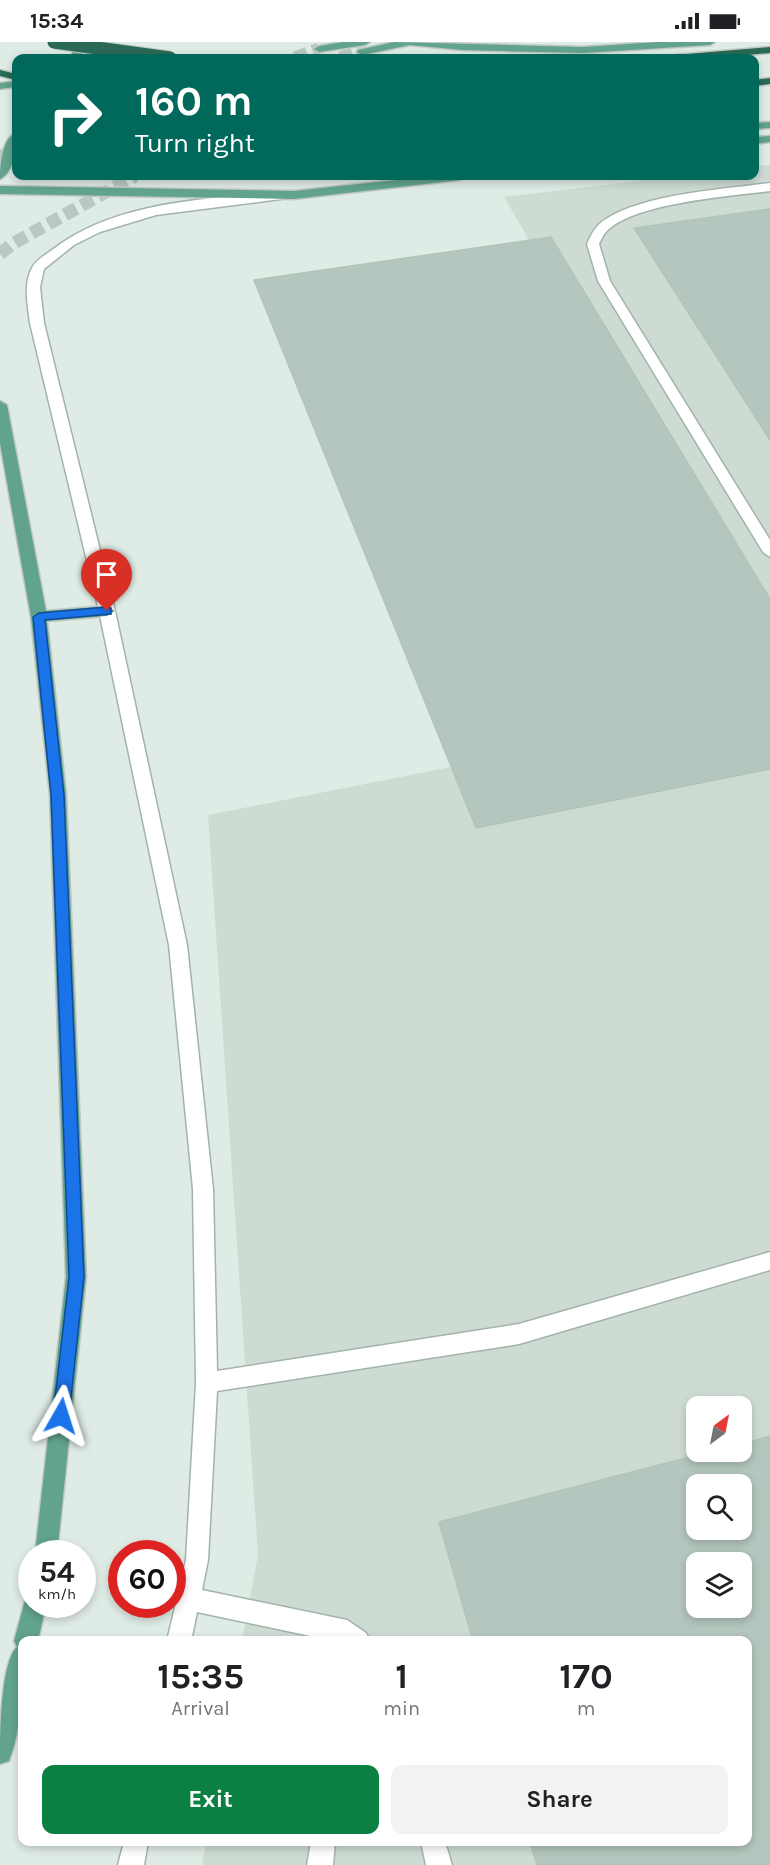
<!DOCTYPE html>
<html lang="en">
<head>
<meta charset="utf-8">
<style>
	body { margin:0; font-family:Karla,sans-serif; background:#f2f2f2; color:#202124; height:100vh; display:flex; flex-direction:column; font-size:22px; white-space:nowrap }
	* { box-sizing:border-box; margin:0 }
	p { font-size:20px; color:#757577 }
	.icon { flex:none; width:33px; height:33px; fill:none; stroke:currentColor; stroke-width:2; stroke-linecap:round; stroke-linejoin:round }
	.map { position:relative; flex:1; overflow:hidden }
	.sheet { position:absolute; left:18px; top:1594px; width:734px; height:210px; display:flex; flex-direction:column; background:#fff; border-radius:12px; box-shadow:0 3px 9px #0003 }
	.sheet>* { flex:none }
	.banner { position:absolute; left:12px; top:12px; width:747px; height:126px; border-radius:12px; box-shadow:0 3px 9px #0003; background:#00695c; color:#fff; overflow:hidden }
	.needle { width:39px; rotate:32deg }
	.tools { position:absolute; left:686px; top:1354px; display:grid; gap:12px }
	.tools a { display:grid; place-items:center; width:66px; height:66px; border-radius:12px; background:#fff; box-shadow:0 3px 9px #0003; font-size:30px }
	.speed { position:absolute; left:18px; top:1498px; display:flex; gap:12px; font-size:30px; font-weight:700; text-align:center }
	.speed>* { display:grid; place-content:center; width:78px; height:78px; border-radius:50%; background:#fff; box-shadow:0 3px 9px #0003; line-height:1 }
	.speed small { font-size:15px; font-weight:400 }
	.speed .limit { border:9px solid #d22; background:#fff; color:#111 }
	.pin { position:absolute; display:grid; place-items:center; width:51px; height:51px; color:#fff; margin:-62px -26px; border-radius:50% 50% 50% 0; rotate:-45deg; box-shadow:0 0 6px #0007 }
	.pin .icon { rotate:45deg }
	.me { position:absolute; width:66px; margin:-33px; rotate:6deg; stroke-linejoin:round; filter:drop-shadow(0 0 4px #0008) }
	.turn { display:flex; align-items:center; gap:21px; height:126px; padding:0 24px; font-size:27px }
	.turn .icon { width:78px; height:78px; stroke-width:2.5 }
	.turn b { display:block; font-size:42px; line-height:51px }
	.eta { display:flex; justify-content:space-evenly; align-items:center; height:102px; text-align:center }
	.eta b { font-size:36px; font-weight:700; line-height:42px }
	.cta { display:flex; gap:12px; margin-top:auto; padding:12px 24px }
	.cta a { flex:1; height:69px; border-radius:12px; background:#0b8043; color:#fff; font-size:24px; font-weight:700; line-height:69px; text-align:center }
	.cta a+a { background:#f2f2f2; color:#202124 }
	.status { display:flex; justify-content:space-between; align-items:center; height:42px; padding:0 30px; background:#fff; direction:ltr }
	.status svg { height:16px; fill:currentColor }
	.map>svg:first-child { display:block }
	.built { fill:#cddbd3; fill-rule:evenodd }
	.building { fill:#b4c6bd; stroke:#b1c5bb; stroke-width:1.5; fill-rule:evenodd }
	.lines { fill:none; stroke-linecap:round; stroke-linejoin:round }
	.major-tunnel { stroke:#b9c8c1; stroke-width:13; stroke-dasharray:13 6; stroke-linecap:butt }
	.minor-casing { stroke:#a2b3ab; stroke-width:3 }
	.major-casing { stroke:#c0c8c5; stroke-width:3 }
	.highway-casing { stroke:#c0c8c5; stroke-width:3 }
	.minor { fill:#fff; fill-rule:evenodd }
	.major { fill:#61a38c; fill-rule:evenodd }
	.highway { fill:#2a6956; fill-rule:evenodd }
	.highway-bridge-casing { stroke:#c0c8c5; stroke-width:15; stroke-linecap:butt }
	.highway-bridge { stroke:#2a6956; stroke-width:13 }
	.route { fill:#1a73e8; stroke:#114b97; stroke-width:1.5 }
</style>
</head>
<body>
<div class="status"><b>15:34</b><svg viewBox="0 0 49 12"><path d="M0 12V9h3v3zM5 12V6h3v6zM10 12V3h3v9zM15 12V0h3v12zM26 1h20v11H26zM47 4h2v5h-2z"/></svg></div>
<div class="map">
<svg width="770" height="1823" viewBox="0 0 770 1823">
	<rect width="100%" height="100%" fill="#dfebe5"/>
	<!-- built -->
	<path class="built" d="M770 123V610L504 155 680 134H754L755 124Z
		M770 662V1823H202L206 1800H747V1599H242L258 1513 208 773ZM696 1365H741V1410H696ZM696 1443H741V1488H696ZM696 1521H741V1566H696Z"/>
	<!-- building -->
	<path class="building" d="M770 167V398L634 186Z
		M551 195 770 557V727L476 786 254 238Z
		M770 1394V1823H537L530 1800H747V1599H473L439 1480 709 1410H741V1402ZM696 1443H741V1488H696ZM696 1521H741V1566H696Z"/>
	<g class="lines">
		<!-- major-tunnel -->
		<path class="major-tunnel" d="M295 16 319 7
			M340 16 362 10
			M0 114 16 113
			M0 212 12 202 135 134"/>
		<!-- minor casing -->
		<g class="minor-casing">
			<path id="minor" d="M770 141V149C731 154 632 161 606 190 603 193 601 198 599 202L610 239 770 498V515L763 510 598 239 587 202C592 191 596 183 606 177 645 152 724 147 770 141Z
				M277 150 281 151V157L156 173 100 190 74 203 44 227 40 245 44 281 115 569 187 903 213 1147 217 1329 519 1282 770 1210V1228L519 1302 217 1349 208 1518 202 1548 347 1578 366 1591 370 1599H334L197 1570 191 1599H167L186 1518 196 1341 193 1147 169 903 99 569 30 281C28 265 23 242 32 226 36 218 45 213 52 208 113 160 203 157 277 150Z
				M124 1800H148L144 1823H118Z
				M311 1800H335L333 1823H307Z
				M421 1800H445L452 1823H426Z"/>
		</g>
		<!-- major casing -->
		<g class="major-casing">
			<path id="major" d="M80 0H91L79 16H69Z
				M343 0H370L365 3 319 10 314 7 319 4Z
				M394 0 583 5 658 0H715L710 3 583 11 462 8 410 3 362 13 357 10 358 8Z
				M16 39V45L0 47V41Z
				M770 80V86L754 87V81Z
				M16 91C17 103 14 131 0 137 0 123 2 96 16 91Z
				M770 94V100L754 102V95Z
				M433 134H466L460 138 294 157 0 152V144L294 149Z
				M0 359 7 363 46 569 107 564 115 569 107 574 47 579 66 753 86 1235 57 1512H35L66 1235 50 753 31 575 0 401Z
				M32 1552V1563H46L38 1599H22C22 1640 24 1680 9 1719L0 1722C0 1698 0 1620 17 1605L14 1599 26 1555Z"/>
		</g>
		<!-- highway casing -->
		<g class="highway-casing">
			<path id="highway" d="M770 5V11L708 16H669L675 13Z
				M0 28 16 32V38L0 34Z
				M770 36V42L754 44V38Z"/>
		</g>
		<!-- minor -->
		<use href="#minor" class="minor"/>
		<!-- major -->
		<use href="#major" class="major"/>
		<!-- highway -->
		<use href="#highway" class="highway"/>
		<!-- highway-bridge casing -->
		<g class="highway-bridge-casing">
			<path id="highway-bridge" d="M54 0 170 16"/>
		</g>
		<!-- highway-bridge -->
		<use href="#highway-bridge" class="highway-bridge"/>
	</g>
	<!-- route -->
	<path class="route" d="M107 565 111 566V572L45 578 64 753 84 1235 69 1374 67 1379 61 1381 55 1379 53 1374 69 1235 51 753 33 575 39 571Z"/>
</svg>
<div class="tools">
<a><svg class="needle" viewBox="-14 -14 28 28"><path d="M0-13l5 13h-10z" fill="#e53935"/><path d="M0 13l5-13h-10z" fill="#757577"/></svg></a>
<a><svg class="icon" aria-label="search" viewBox="0 0 24 24"><circle cx="10" cy="10" r="6"/><path d="M15 15l6 6"/></svg></a>
<a><svg class="icon" aria-label="layers" viewBox="0 0 24 24"><path d="M12 4l9 5-9 5-9-5zM3 14l9 5 9-5"/></svg></a>
</div>
<div class="speed"><div>54<small>km/h</small></div><div class="limit">60</div></div>
<div class="pin" style="left:107px;top:569px;background:#d93025"><svg class="icon" aria-label="arrive" viewBox="0 0 24 24"><path d="M6 21V4h12l-3 4 3 4H6"/></svg></div>
<svg class="me" style="left:61px;top:1374px" viewBox="-20 -20 40 40"><path d="M0-17L14 15 0 8-14 15z" fill="#1a73e8" stroke="#fff" stroke-width="4"/></svg>
<div class="banner">
<div class="turn"><svg class="icon" aria-label="right" viewBox="0 0 24 24"><path d="M7 20v-9h11M14 6l5 5-5 5"/></svg><div><b>160 m</b>Turn right</div></div>
</div>
<section class="sheet">
<div class="eta">
<div><b>15:35</b><p>Arrival</p></div>
<div><b>1</b><p>min</p></div>
<div><b>170</b><p>m</p></div>
</div>
<div class="cta"><a>Exit</a><a>Share</a></div>
</section>
</div>
</body>
</html>
